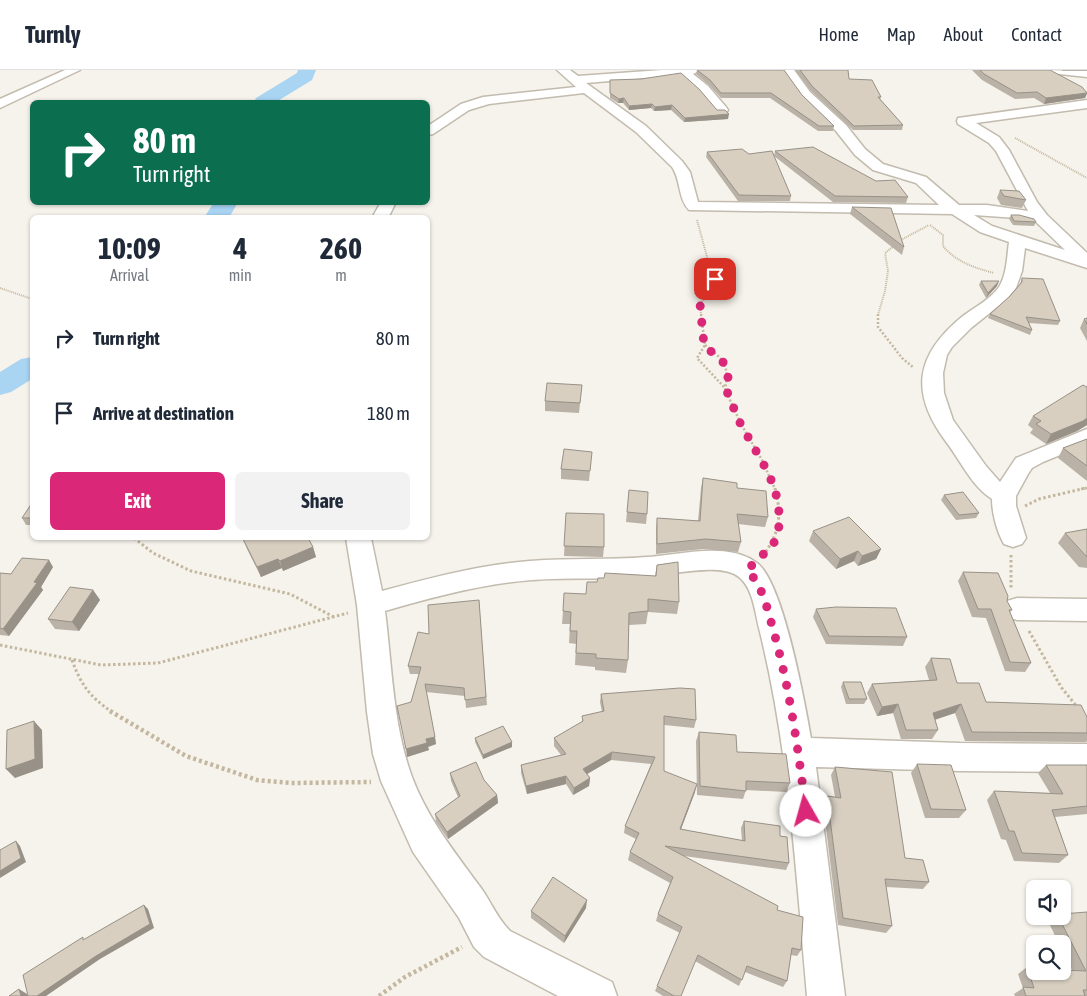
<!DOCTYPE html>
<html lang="en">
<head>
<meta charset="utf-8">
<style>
	body { margin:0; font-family:"Asap Condensed",sans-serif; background:#f2f2f3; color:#1f2937; height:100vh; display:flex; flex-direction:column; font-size:19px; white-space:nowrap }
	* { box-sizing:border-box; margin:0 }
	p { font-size:16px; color:#747a83 }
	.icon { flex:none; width:28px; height:28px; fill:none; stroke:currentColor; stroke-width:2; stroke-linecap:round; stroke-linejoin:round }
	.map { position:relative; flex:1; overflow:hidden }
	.panel { position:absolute; left:30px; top:145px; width:400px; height:325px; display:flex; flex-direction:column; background:#fff; border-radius:8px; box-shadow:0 1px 4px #0004 }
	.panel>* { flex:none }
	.banner { position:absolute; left:30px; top:30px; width:400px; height:105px; border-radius:8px; box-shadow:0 1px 4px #0004; background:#0b6e4f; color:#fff; overflow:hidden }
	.controls { position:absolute; left:1026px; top:810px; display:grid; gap:10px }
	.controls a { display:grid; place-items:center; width:45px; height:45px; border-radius:8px; background:#fff; box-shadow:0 1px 4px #0004; font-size:25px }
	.pin { position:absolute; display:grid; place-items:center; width:42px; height:42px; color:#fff; margin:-21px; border-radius:10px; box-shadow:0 2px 8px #0006 }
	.me { position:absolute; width:55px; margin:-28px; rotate:353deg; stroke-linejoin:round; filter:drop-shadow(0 0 4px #0008) }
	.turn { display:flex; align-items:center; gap:18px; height:105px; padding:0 20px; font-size:22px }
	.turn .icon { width:65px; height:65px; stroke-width:2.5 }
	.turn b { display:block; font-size:35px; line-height:42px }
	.eta { display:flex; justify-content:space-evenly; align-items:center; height:85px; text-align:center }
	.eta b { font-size:30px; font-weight:700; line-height:35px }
	.primary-button { display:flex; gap:10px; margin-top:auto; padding:10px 20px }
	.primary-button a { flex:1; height:58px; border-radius:8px; background:#db2777; color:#fff; font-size:20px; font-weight:700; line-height:58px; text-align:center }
	.primary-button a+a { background:#f2f2f3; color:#1f2937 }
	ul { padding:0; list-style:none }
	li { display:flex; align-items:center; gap:15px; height:75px; padding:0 20px }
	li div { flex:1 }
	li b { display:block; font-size:19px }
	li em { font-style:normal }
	header { display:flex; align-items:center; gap:30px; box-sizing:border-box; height:70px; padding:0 25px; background:#fff; border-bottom:1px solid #e0e1e3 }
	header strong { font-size:24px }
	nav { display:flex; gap:28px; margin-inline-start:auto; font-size:18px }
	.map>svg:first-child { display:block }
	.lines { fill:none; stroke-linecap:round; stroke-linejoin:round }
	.river { fill:#a9d4f2; fill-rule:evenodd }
	.street-casing { stroke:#c2bbae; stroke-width:3 }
	.path-far3 { stroke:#c4b79f; stroke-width:2; stroke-dasharray:1 1; stroke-linecap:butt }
	.path-far2 { stroke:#c4b79f; stroke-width:2.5; stroke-dasharray:2 2; stroke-linecap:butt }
	.path-far1 { stroke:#c4b79f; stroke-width:3; stroke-dasharray:2.5 2.5; stroke-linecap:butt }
	.path { stroke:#c4b79f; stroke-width:4.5; stroke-dasharray:3 3; stroke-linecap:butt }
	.street { fill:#fff; fill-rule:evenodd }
	.wall { fill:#bab2a6 }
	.shaded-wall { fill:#979187 }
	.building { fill:#d8cfc1; stroke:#979187 }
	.route { stroke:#db2777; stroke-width:9; stroke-dasharray:0 16.2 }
</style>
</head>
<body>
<header>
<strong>Turnly</strong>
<nav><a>Home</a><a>Map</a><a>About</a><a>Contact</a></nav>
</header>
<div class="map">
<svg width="1087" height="926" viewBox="0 0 1087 926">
	<rect width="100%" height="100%" fill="#f6f3ec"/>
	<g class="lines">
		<!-- river -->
		<path class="river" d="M298 0H316L312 10 276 32H254L256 28 297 3Z
			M214 132H238L229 148H204Z
			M32 287V309L11 322 0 325V302L21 289Z"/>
		<!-- street casing -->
		<g class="street-casing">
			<path id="street" d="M65 0H80L0 38V29Z
				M557 0H570L578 6 662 0H701L693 4 708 16 726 37 728 40 726 43H718L700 22 681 5 586 13 646 56 682 91 690 102 698 132 939 135 916 113 873 100 855 85 836 61 802 28 782 0H794L810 22 846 55 865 79 883 94 926 107 959 135H987L1028 141 996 81 989 73 958 54 957 51 958 48 1087 30V38L976 53 999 67 1009 80 1037 132 1047 145 1087 183V198L1025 178 1022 201 1016 218 1006 230 971 258 952 277 947 285 943 303 944 323 953 350 986 396 1000 412 1016 388 1087 359V374L1043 392 1032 398 1028 404 1016 426V436L1026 468 1022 474 1013 477 1004 474C997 462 992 443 992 429 971 415 962 393 947 373 909 323 915 285 963 246 975 237 991 229 999 217 1007 204 1007 186 1009 172L980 162 952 144 689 140C678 129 681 110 672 97L636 62 584 23 489 34 469 40 433 64 428 65V56L461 34 483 27 576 17ZM974 145 1017 148 1036 152 1065 180 992 156Z
				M1044 0 1087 1V7L1050 3Z
				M381 132H396L388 148H372Z
				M346 468H371L382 521C430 508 479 495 530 491 568 488 608 490 647 487 681 485 727 471 757 493 783 512 805 634 811 668L960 673 1087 674V702L960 701 816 697 845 926H807C796 803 789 678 759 558 755 542 753 518 739 507 720 492 670 505 646 507 608 510 570 507 532 510 482 514 433 527 385 541 392 596 393 655 412 707 427 747 453 780 478 814 490 829 496 847 510 861L612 912 617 926H558L484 887 474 877 459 848 413 782 381 711 373 684 367 642 357 535Z
				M1017 528 1087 529V551L1017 550 1007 547 1003 539 1007 531Z"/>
		</g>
		<!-- path-far3 -->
		<path class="path-far3" d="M1015 68 1087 108
			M697 150 715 216 700 234 701 245
			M930 155 943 165V176C956 192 975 198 994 203
			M899 171 929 155
			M0 218 32 229
			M878 245 885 221 888 201 885 183 895 175"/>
		<!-- path-far2 -->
		<path class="path-far2" d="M701 244 705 275 697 288 724 317 741 354 762 390 775 419
			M878 244V257L902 288 914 298
			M705 275C723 289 730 295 725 319
			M1081 419 1087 418"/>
		<!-- path-far1 -->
		<path class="path-far1" d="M1025 436 1039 429 1086 418
			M134 468 153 483 191 501 290 524 334 547
			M1011 485V519
			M763 486C780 462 782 446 775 418
			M1029 561 1061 617 1078 638
			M0 575 101 595 158 593 348 543
			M72 590C81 615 90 627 112 642"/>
		<!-- path -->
		<path class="path" d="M110 641 186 686 257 710 291 713 371 712
			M379 926 405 907 462 877"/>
		<!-- street -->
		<use href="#street" class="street"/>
	</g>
	<!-- wall -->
	<path class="wall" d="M697 0 802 25 834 56 833 61H818L770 28H721L709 15 696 4Z
		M795 0H848L849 9 881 27 880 29 903 55 902 60H853L811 21Z
		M972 0H1050L1087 22V24L1085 28 1044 34 1034 28 1015 29 982 10Z
		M1061 0H1087V1H1063Z
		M610 10 717 40 728 49 684 52 671 40 654 41 651 38 629 40 623 33H618L610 28Z
		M775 81 908 127 906 133 833 132 774 86Z
		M707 82 791 126 790 131H738L706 87Z
		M1000 120 1026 130 1022 138 1001 135 997 128Z
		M852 137 904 177 902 185 850 144Z
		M1011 145 1036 152 1034 156 1013 155 1009 149Z
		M1022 208 1060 251 1058 255 1029 253 1032 260 1030 265 988 248 990 244 1010 226 1020 214Z
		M981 211 997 216 986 228 979 215Z
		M1087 248V271L1080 258 1084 249Z
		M582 315 579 343 545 341V331Z
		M1087 317V355L1077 361 1046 374 1030 363 1033 359 1028 355 1033 346Z
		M1087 369V411L1058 388 1063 378Z
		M591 391 589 411 561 409V399Z
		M703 408 737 418 768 447 765 457 738 454 741 472 738 482 703 479 656 484V458L657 448 698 451 701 418Z
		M629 420 647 444 646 454 626 452Z
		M944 425 979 443 976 448 956 450 941 430Z
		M32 433V455H26L22 448Z
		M566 443 604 477 603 487 564 486Z
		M1087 459V498L1079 497 1058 473 1065 463Z
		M813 461 881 479 876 489 858 496 854 491 836 499 809 471Z
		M243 469 313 477 316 487 283 501 282 498 261 507 247 479Z
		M657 495 679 532 677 544 648 542 646 554 629 555 628 590 626 603 595 600V597L575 595 576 574 569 573 570 554H562L563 541 586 524 597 512 604 508 655 506Z
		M53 497 41 517 43 520 9 566 0 565V503L11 504Z
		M963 502 1007 531 1012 540 1010 542 1031 593 1025 602 1005 601 986 548 972 547 958 511Z
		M93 520 100 530 79 561 55 559 48 549Z
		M479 530 487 635 466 638 465 626 426 622 436 674 428 677 429 680 407 687 411 632 419 604H410L408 596 429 564Z
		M816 539 907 567 903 576 826 574 813 547Z
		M931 588 957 613 986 632 1087 647V671L1086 672 965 671 955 643 935 650 938 660 932 669H901L893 643 877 646 867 623 872 614 929 610 925 597Z
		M843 612 867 629 864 634H846L841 617Z
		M601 624 696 650 694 658 664 655V701L695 722 681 759 742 771 741 758 744 751 780 766 789 793 786 800 684 786 777 840 801 880 797 886 791 885 787 911 783 917 745 902 739 916 695 891 681 926H663L655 921 680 863 656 851 658 844 670 813 628 790 630 782 636 769 624 763 625 756 651 694 611 690 587 704 590 708 589 716 573 725 566 714 527 724 521 703V695L561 685 554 676V668L582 652V646L602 642 600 632Z
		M699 662 737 682 790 713 786 722 746 720 743 729 697 725 696 671Z
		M475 668 512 672V677L483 689 475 672Z
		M917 694 966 740 959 748H925L911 703Z
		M1046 695H1087V744L1055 747 1068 785 1059 793 1014 791 1006 770 1001 769 987 730 994 721 1050 723 1038 703Z
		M835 697 905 788 929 812 923 819 886 817 892 856 886 863 838 855 823 734 827 726 835 727 831 705Z
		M450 703 484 710 497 725 498 733 448 769 436 752 435 744 458 727 451 711Z
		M586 838 564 873 531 848V841Z
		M1087 842V926H1015L1014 924 1023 918 1018 904 1027 897 1072 900 1062 881V874H1059L1048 851 1054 846H1062Z"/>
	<!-- shaded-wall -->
	<path class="shaded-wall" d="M1087 23 1085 28 1044 34 1046 28Z
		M624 28 623 33H618L619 29Z
		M652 34 651 38 629 40V36Z
		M672 35 671 40 654 41 655 37Z
		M729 44 728 49 684 52 685 48Z
		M999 211 997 216 986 228 988 223Z
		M1087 348V355L1077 361 1046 374 1051 364Z
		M313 477 316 487 283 501 280 491Z
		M881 479 876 489 858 496 862 486Z
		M858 481 854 491 836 499 840 489Z
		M278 489 282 498 261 507 257 497Z
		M49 490 53 497 41 517 43 520 9 566 3 559Z
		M93 520 100 530 79 561 72 552Z
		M898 634 893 643 877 646 882 637Z
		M961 634 955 643 927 652 933 643Z
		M34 651 42 660 43 698 15 708 6 699Z
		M435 667 436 674 428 677 429 680 407 687 406 679 426 669Z
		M512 672V677L483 689V685Z
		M612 682 611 690 582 707 583 699Z
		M566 706V714L527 724 526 716Z
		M590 708 589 716 573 725 574 718Z
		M697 714 695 722 678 767 680 759Z
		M497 725 498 733 448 769 447 762Z
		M16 771 20 776 26 792 0 808V801Z
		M587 830 586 838 564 873 565 866Z
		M144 835 148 839 154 858 100 889 46 926H37Z
		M19 919 27 924 28 926H21Z"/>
	<!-- building -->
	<path class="building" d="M697 0H784L802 25 834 56H819L771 23H721L710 10Z
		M800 0H848L849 9 872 10 881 27H878L903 55 854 56 812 16Z
		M980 0H1050L1082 17 1087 23 1046 28 1037 22 1017 23 984 4Z
		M681 3 699 19 717 40H725L729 44 685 48 672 35 655 37 652 34 629 36 624 28 619 29 610 23V10L641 9Z
		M813 77 876 111 895 110 908 127 835 126 775 81Z
		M742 79 749 84 772 81 791 126 739 125 707 82Z
		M1000 120 1019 121 1026 130 1004 126Z
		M852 137 891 138 904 177Z
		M1011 145H1019L1034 149 1036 152 1014 151Z
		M1022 208 1043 209 1060 251 1026 247 1032 260 990 244 1010 226 1022 212Z
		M981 211H999L988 223Z
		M1087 248V254L1084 249Z
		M547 313 582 315 580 333 545 331Z
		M1083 315 1087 317V348L1083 351 1051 364 1036 354 1041 351 1033 346Z
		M1087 369V396L1063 378Z
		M564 379 592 382 590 401 561 399Z
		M703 408 737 413V418L766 421 768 447 737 444 741 472 706 469 657 474V448L700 451Z
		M629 420 648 422 647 444 627 442Z
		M963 422 979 443 959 445 944 425Z
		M32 433V448H22Z
		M566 443 604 444V477L564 476Z
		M849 447 881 479 862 486 858 481 840 489 813 461Z
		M1087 459V487L1065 463Z
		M246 468H308L313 477 280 491 278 489 257 497 243 469Z
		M22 488 49 490 34 512 37 513 3 559 0 558V503L11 504Z
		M678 492 679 532 648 529V541L629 543 628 590 596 588V584L576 583 577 561H570L571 542 563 541 564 523 586 524 587 512H597L598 508H604L605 503 656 506 657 495Z
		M963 502 998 503 1008 526 1007 531 1012 540H1009L1031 593 1010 592 991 539H978Z
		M70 517 93 520 72 552 48 549Z
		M479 530 486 627 465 630 464 618 425 614 435 667 426 669 427 673 406 679 397 636 411 632 421 597 408 596 418 562 429 564 428 535Z
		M836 537 896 538 907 567 829 566 816 539Z
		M931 588 950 589 957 613H979L986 632 1081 635 1087 647V663L972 662 961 634 933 643 938 660H906L898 634 882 637 872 614 937 610Z
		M843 612H861L867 629H849Z
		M680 618 695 619 696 650 664 646V701L697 714 680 759 745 771 744 751 780 756V766L787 767 789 793 665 776 778 836 777 840 803 847 801 880 792 878 787 911 747 896 742 910 698 885 681 926H674L657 916 682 857 658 844 673 807 630 782 639 763 625 756 655 687 612 682 583 699 590 708 574 718 566 706 526 716 521 695 566 684 554 668 583 651 582 646 604 641 601 624Z
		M34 651 35 689 6 699 7 660Z
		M503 656 512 672 483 685 475 668Z
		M699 662 736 665 737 682 786 684 790 713 746 711V721L700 716Z
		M476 692 484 710 497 725 447 762 435 744 460 726 450 703Z
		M917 694 951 695 966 740 931 739Z
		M1046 695H1087V736L1052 740 1068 785 1022 783 1014 761H1009L994 721 1063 724Z
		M835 697 892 702 905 788 923 790 929 812 885 809 892 856 843 848 827 726 841 728Z
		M16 771 21 788 0 801V780Z
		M553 807 587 830 565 866 531 841Z
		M144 835 150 854 96 886 37 926H28L23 905 83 867V870Z
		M1087 842V920H1083L1085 926H1026L1023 917 1034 918 1027 897 1035 898V901H1062V900L1086 901 1058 846H1062V844Z
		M19 919 21 926H9Z"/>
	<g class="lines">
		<!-- route -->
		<path class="route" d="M715 209 713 220 700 234 704 275 725 294 728 307 726 319 739 351 769 404 776 424 780 448 778 463 773 475 747 500C763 516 767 538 773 559 790 619 798 679 806 741"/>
	</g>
</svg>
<div class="controls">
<a><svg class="icon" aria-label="sound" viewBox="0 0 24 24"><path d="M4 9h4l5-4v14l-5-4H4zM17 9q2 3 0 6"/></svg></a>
<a><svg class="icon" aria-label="search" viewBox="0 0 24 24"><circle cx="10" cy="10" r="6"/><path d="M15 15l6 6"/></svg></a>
</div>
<div class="pin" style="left:715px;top:209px;background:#d93025"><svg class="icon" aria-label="arrive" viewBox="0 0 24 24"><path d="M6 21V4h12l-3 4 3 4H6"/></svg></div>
<svg class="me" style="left:806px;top:741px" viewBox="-20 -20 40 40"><circle r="19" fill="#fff"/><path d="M0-13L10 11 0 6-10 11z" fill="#db2777"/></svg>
<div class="banner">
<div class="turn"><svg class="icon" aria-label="right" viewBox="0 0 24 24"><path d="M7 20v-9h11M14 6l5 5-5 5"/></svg><div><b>80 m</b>Turn right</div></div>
</div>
<section class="panel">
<div class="eta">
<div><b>10:09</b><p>Arrival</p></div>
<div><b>4</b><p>min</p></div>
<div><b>260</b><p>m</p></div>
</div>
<ul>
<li><svg class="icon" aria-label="right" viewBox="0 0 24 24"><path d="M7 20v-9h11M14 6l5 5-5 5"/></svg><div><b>Turn right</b></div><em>80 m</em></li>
<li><svg class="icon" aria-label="arrive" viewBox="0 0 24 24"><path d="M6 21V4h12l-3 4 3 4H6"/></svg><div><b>Arrive at destination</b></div><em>180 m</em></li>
</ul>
<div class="primary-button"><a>Exit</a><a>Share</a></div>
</section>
</div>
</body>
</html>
